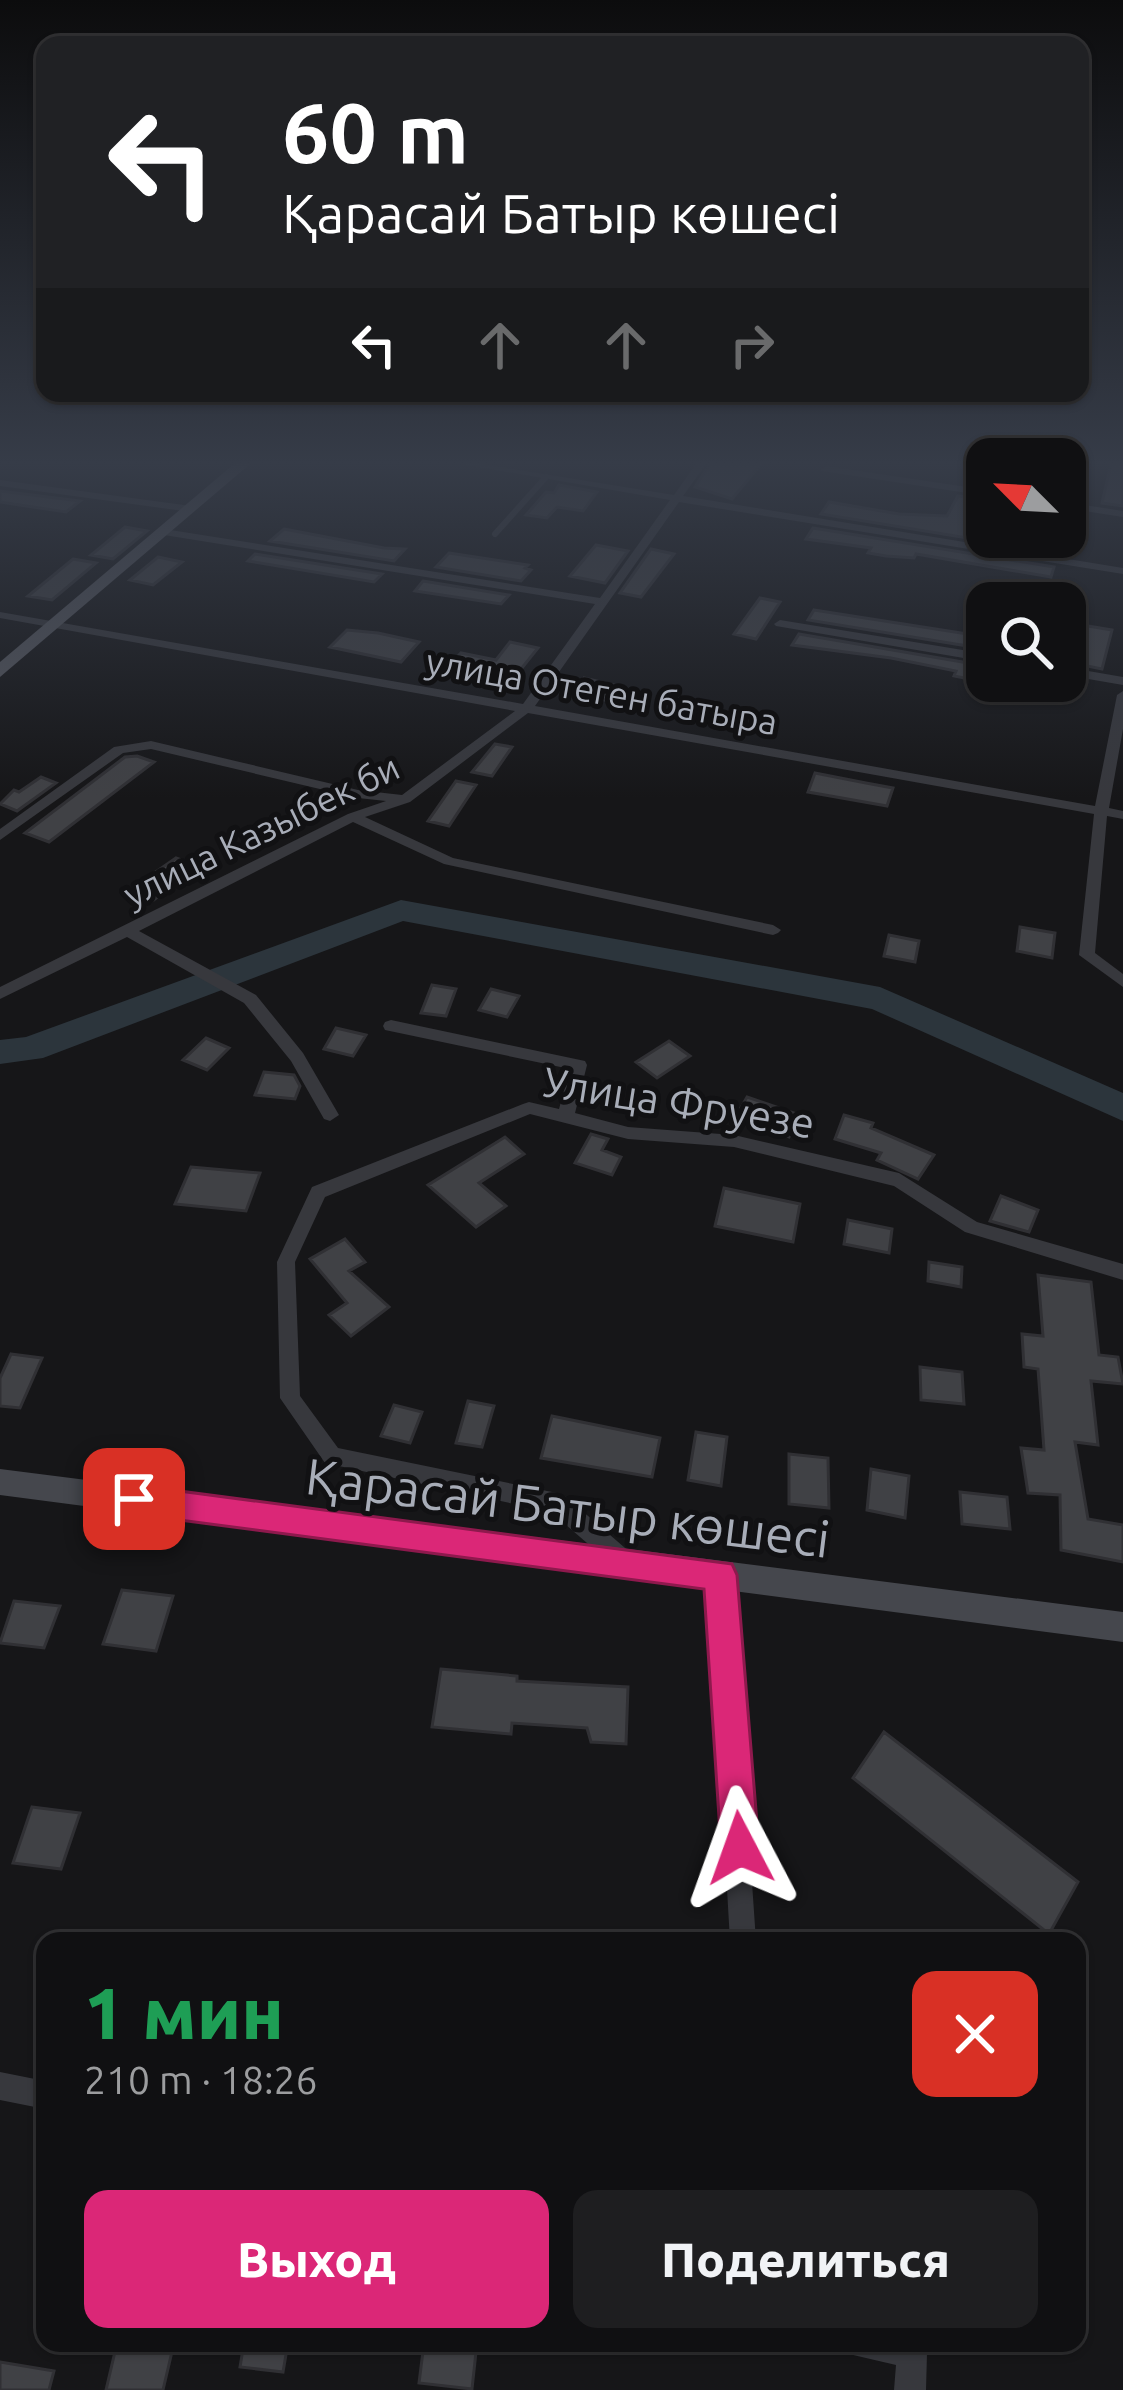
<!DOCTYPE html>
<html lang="ru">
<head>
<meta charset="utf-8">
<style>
	body { margin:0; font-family:Ubuntu,sans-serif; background:#1e1e20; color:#f1f3f6; height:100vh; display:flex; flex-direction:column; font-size:45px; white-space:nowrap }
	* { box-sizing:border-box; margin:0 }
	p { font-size:39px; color:#9c9d9f }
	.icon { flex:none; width:66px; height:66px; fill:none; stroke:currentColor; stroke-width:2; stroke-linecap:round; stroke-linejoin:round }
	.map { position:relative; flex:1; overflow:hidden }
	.details { position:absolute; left:36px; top:1932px; width:1050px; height:420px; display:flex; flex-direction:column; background:#101012; border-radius:24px; box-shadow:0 3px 9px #0004,0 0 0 3px #303032 }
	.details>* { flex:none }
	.hud { position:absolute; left:36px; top:36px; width:1053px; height:366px; border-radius:24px; box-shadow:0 3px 9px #0004,0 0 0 3px #303032; background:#202124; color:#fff; overflow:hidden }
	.needle { width:78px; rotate:294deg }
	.tools { position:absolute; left:966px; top:438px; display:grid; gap:24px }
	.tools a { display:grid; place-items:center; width:120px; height:120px; border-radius:24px; background:#101012; box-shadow:0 3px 9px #0004,0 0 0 3px #303032; font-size:60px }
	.pin { position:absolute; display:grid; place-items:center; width:102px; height:102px; color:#fff; margin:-51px; border-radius:24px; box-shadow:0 6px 18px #0006 }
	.me { position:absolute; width:132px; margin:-66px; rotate:356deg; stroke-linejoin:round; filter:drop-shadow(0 0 9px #0008) }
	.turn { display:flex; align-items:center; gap:42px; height:252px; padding:0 48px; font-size:54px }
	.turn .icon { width:156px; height:156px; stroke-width:2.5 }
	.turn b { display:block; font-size:84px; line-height:102px }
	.lanes { display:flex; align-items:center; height:114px; padding:0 48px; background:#0003; justify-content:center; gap:60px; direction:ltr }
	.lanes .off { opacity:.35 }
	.round { display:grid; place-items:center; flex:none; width:126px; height:126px; border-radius:24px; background:#1e1e20 }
	.headline { display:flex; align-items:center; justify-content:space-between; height:204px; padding:0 48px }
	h1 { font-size:72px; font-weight:800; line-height:90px; color:#1e9e55 }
	.primary-button { display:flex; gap:24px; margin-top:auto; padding:24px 48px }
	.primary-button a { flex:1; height:138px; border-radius:24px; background:#db2777; color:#fff; font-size:48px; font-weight:800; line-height:138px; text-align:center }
	.primary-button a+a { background:#1e1e20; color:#f1f3f6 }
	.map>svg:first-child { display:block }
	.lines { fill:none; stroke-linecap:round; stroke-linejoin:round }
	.river { fill:#2c353c; fill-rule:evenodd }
	.building { fill:#404145; stroke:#303034; stroke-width:3 }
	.service { stroke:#37383d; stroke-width:6 }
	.minor { fill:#37383d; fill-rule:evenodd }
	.secondary { fill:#45474d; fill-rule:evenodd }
	.primary { fill:#53555c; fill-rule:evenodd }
	.route { fill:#db2777; stroke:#8e194d; stroke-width:3 }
	.labels { text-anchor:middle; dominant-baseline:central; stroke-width:10; stroke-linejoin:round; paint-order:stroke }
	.far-street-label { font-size:36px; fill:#a8adb8; stroke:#111113 }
	.street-label { font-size:42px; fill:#a8adb8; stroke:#111113 }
	.near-street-label { font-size:51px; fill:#a8adb8; stroke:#111113 }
</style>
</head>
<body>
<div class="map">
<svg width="1123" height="2390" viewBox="0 0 1123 2390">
	<rect width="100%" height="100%" fill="#161618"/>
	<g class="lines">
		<!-- river -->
		<path class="river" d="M401 900 880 987 1123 1093V1121L872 1009 403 921 43 1058 0 1064V1040L26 1037Z"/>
	</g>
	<!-- building -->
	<path class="building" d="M710 464H761L732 499 695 487Z
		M1111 464H1123V506L1102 503Z
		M559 485 597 492 583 511 557 507 547 518 526 515 546 492 554 493Z
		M0 491 80 501 66 512 0 502Z
		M958 496 987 500V537H1065L1059 553 821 514 829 502 899 514 947 516Z
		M125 527 147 531 113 559 91 555Z
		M813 528 1054 567 1051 577 916 554 914 558 886 556 868 553 871 548 806 539Z
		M284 529 384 548 405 549 394 561 270 541Z
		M596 545 628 551 605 583 570 576Z
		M651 549 674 554 641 597 620 593Z
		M449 553 528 565 525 568 531 570 521 581 436 567Z
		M255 554 382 574 374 582 248 561Z
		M158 557 182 562 153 585 130 580Z
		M73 559 96 563 52 600 28 596Z
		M423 581 509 595 501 604 415 591Z
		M760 598 780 602 756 639 734 634Z
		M814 610 987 637V646L986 649 808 620Z
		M1088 626 1112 630 1102 669 1082 665 1084 661 1077 660Z
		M347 630 378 633 419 642 401 662 330 647Z
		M799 634 980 665 974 680 954 676 956 671 891 658 792 645Z
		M510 642 538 648 509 684 445 670 461 653 496 660Z
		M584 678 626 688 616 702 571 694Z
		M495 744 512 747 492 776 472 772Z
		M137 756 154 762 49 842 25 833 125 757Z
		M815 773 866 783 893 788 887 806 808 792Z
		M41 777 56 783 17 811 0 804 14 790 19 792Z
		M456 781 476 785 449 826 428 821Z
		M176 858 198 866 151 902 127 892Z
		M1020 927 1055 933 1052 958 1017 951Z
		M889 935 919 941 915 962 884 956Z
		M432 985 456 989 446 1016 421 1013Z
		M491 989 519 996 507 1017 479 1010Z
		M336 1028 366 1035 353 1056 324 1049Z
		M206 1038 229 1048 207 1070 183 1060Z
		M669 1041 690 1056 657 1078 636 1062Z
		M264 1072 294 1075 300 1086 295 1099 255 1095Z
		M747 1097 800 1115 789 1137 735 1118Z
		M844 1115 873 1123 871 1128 934 1155 918 1179 877 1160 881 1153 835 1139Z
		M591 1134 608 1139 602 1150 621 1157 612 1175 575 1163Z
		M505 1137 524 1154 479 1183 506 1206 476 1227 428 1185Z
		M191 1167 260 1173 246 1211 175 1204Z
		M724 1188 800 1204 793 1242 715 1226Z
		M1001 1196 1038 1210 1029 1232 990 1221Z
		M848 1220 892 1229 889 1253 844 1244Z
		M345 1239 365 1262 349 1271 389 1307 351 1336 329 1315 347 1303 310 1259Z
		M929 1262 962 1267 961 1287 928 1281Z
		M1038 1275 1091 1282 1099 1355 1118 1357 1123 1384 1091 1381 1098 1445 1075 1442 1088 1519 1123 1525V1562L1061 1550 1060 1495 1028 1493 1021 1448 1044 1450 1038 1369 1024 1367 1022 1334 1043 1336Z
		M11 1354 42 1358 20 1408 0 1406V1378Z
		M920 1367 962 1372 964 1404 921 1400Z
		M468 1401 494 1406 482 1447 456 1443Z
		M394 1405 422 1412 410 1443 381 1436Z
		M552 1416 660 1438 652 1477 541 1458Z
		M696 1432 727 1437 721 1486 688 1480Z
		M789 1454 828 1458 829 1508 789 1504Z
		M871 1469 909 1476 905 1518 867 1510Z
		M960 1492 1007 1497 1010 1529 962 1524Z
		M122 1590 173 1596 156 1651 103 1644Z
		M14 1601 60 1606 44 1648 0 1643Z
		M441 1669 517 1676V1681L628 1687 626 1744 591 1742 587 1728 512 1723 511 1734 432 1727Z
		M884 1732 1078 1882 1049 1934 853 1778Z
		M32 1807 80 1813 61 1869 13 1863Z
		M117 2343H174L163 2390H106Z
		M244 2343H288L283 2372 240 2367Z
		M424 2343H477L472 2389 419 2383Z
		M0 2362 54 2371 49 2390H0Z"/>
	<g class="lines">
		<!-- service -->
		<path class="service" d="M495 534 546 477"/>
		<!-- minor -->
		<path class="minor" d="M461 464H482L674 495 696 464H706L683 496 1123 568V574L679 502 535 706 1095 806 1117 695 1123 691V729L1109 808 1123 811V819L1107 816 1095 953 1123 974V987L1079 955 1094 814 528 713 410 802 365 817 453 858 773 925 781 930 778 933 773 935 444 864 353 822 139 931 256 995 303 1053 339 1115 330 1121 324 1119 291 1061 244 1003 127 937 0 999V987L348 814 386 801 358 798 151 749 123 753 0 840V829L114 747 151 741 358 790 402 795 515 711 0 618V612L523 704 595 604 164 535 159 532 164 529 600 598 670 500Z
			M826 466 987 490V496L822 471 821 469Z
			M0 480 191 506 196 509 191 512 0 486Z
			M1065 502 1123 511V517L1065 508Z
			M780 620 987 654V662L776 626 774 624Z
			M1065 667 1123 677V685L1065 675Z
			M391 1020 585 1061 587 1065 575 1113 628 1127 734 1135 899 1173 977 1222 1123 1264V1280L965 1232 894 1186 734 1147 628 1139 530 1114 325 1197 295 1262 300 1396 338 1448 557 1493 565 1496 632 1554 635 1561 632 1568 624 1571 616 1568 551 1512 325 1463 280 1398 277 1262 312 1187 523 1104 529 1102 559 1109 570 1069 385 1030 383 1026 385 1022Z
			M720 1565 728 1568 731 1575 756 1941H730L709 1575 712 1568Z
			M0 2072 45 2081V2109L0 2100Z
			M845 2343H923L927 2353 926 2390H894L896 2365 849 2354Z"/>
		<!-- secondary -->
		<path class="secondary" d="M0 1469 1123 1612V1642L0 1495Z"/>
		<!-- primary -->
		<path class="primary" d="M234 464H250L0 677V662Z"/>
	</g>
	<!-- sky -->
	<linearGradient id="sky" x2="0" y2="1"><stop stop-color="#0c0c0d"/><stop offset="0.58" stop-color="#363c48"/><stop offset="1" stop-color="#363c48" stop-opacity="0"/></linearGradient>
	<rect width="1123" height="798" fill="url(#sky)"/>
	<!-- route -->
	<path class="route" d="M134 1485 732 1564 737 1575 759 1848 753 1861 740 1867 726 1861 721 1848 704 1589 134 1514 123 1510 118 1499 123 1489Z"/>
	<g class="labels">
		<!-- far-street labels -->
		<g class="far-street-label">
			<text transform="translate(602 691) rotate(10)">улица Отеген батыра</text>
			<text transform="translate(261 830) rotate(-26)">улица Казыбек би</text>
		</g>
		<!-- street labels -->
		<g class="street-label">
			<text transform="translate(679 1102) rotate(9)">Улица Фруезе</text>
		</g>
		<!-- near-street labels -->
		<g class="near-street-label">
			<text transform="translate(568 1507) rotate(7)">Қарасай Батыр көшесі</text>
		</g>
	</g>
</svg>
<div class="tools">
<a><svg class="needle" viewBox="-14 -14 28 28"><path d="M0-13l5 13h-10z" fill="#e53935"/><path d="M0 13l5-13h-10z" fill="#9c9d9f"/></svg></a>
<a><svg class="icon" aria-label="search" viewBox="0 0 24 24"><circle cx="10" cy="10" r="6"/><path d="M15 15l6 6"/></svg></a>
</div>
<div class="pin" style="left:134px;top:1499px;background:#d93025"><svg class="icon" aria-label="arrive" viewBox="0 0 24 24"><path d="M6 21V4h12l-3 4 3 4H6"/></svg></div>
<svg class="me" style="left:740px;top:1848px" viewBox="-20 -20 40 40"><path d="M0-17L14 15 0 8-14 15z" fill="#db2777" stroke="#fff" stroke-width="4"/></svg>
<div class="hud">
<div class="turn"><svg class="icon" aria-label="left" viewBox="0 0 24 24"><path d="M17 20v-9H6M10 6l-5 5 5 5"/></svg><div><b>60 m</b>Қарасай Батыр көшесі</div></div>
<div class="lanes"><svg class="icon" aria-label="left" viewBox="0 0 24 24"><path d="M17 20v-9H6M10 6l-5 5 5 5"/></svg><svg class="icon off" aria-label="ahead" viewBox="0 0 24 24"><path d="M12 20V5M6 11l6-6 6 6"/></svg><svg class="icon off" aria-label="ahead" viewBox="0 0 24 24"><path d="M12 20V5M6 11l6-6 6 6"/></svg><svg class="icon off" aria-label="right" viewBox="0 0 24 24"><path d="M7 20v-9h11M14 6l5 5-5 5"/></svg></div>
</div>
<section class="details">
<div class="headline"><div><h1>1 мин</h1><p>210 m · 18:26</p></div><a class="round" style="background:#d93025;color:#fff"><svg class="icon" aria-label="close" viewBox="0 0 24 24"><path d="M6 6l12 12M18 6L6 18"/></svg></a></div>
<div class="primary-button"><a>Выход</a><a>Поделиться</a></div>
</section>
</div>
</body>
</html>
